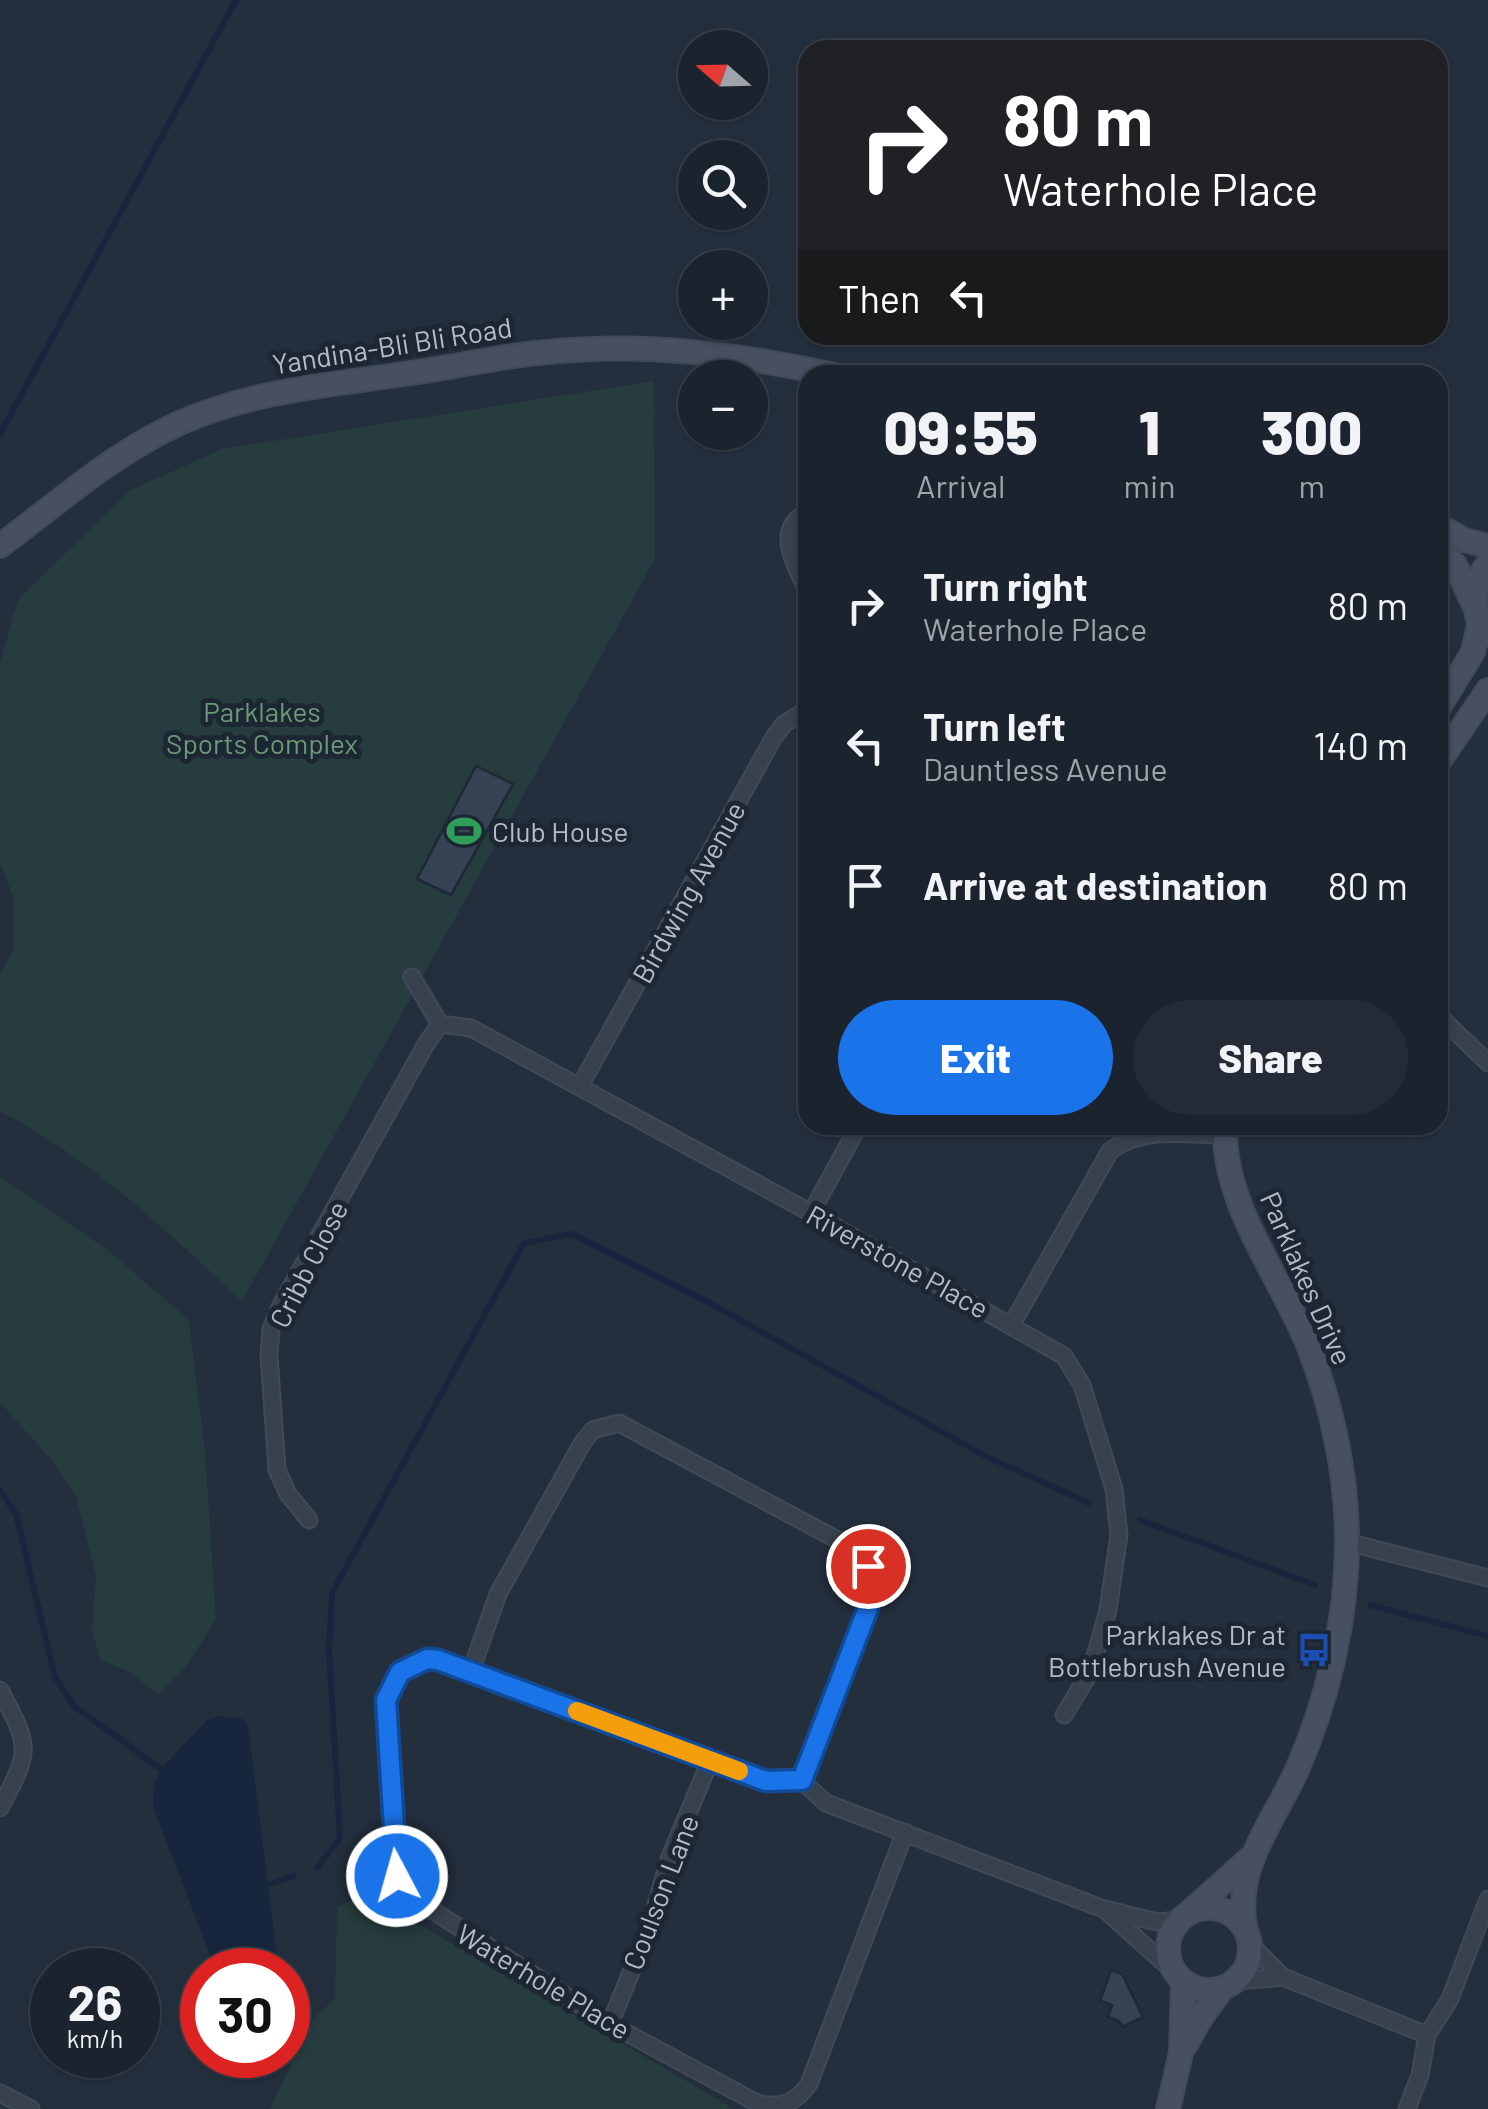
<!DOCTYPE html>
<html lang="en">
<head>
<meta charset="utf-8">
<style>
	body { margin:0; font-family:Barlow,sans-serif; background:#242b36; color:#f1f3f6; height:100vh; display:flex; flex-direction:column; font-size:38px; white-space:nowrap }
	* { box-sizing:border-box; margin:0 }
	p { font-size:32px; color:#a0a4aa }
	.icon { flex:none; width:55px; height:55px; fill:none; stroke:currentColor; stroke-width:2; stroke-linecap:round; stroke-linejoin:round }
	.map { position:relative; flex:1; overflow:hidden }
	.sheet { position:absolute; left:798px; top:365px; width:650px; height:770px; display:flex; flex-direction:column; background:#1b232e; border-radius:30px; box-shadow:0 2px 8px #0004,0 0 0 2px #39404a }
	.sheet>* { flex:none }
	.banner { position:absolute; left:798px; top:40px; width:650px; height:305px; border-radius:30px; box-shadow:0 2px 8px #0004,0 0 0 2px #39404a; background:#202124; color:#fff; overflow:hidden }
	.needle { width:65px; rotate:290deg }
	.buttons { position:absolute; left:678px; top:30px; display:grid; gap:20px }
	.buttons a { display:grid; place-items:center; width:90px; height:90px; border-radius:50%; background:#1b232e; box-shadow:0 2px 8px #0004,0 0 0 2px #39404a; font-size:50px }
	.speed { position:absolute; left:30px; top:1948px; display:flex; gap:20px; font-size:50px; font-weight:700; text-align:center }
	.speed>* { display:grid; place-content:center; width:130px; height:130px; border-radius:50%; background:#1b232e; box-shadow:0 2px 8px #0004,0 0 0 2px #39404a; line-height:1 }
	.speed small { font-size:25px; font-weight:400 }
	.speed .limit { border:15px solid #d22; background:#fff; color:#111 }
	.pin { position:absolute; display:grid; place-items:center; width:85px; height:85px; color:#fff; margin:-42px; border:5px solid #fff; border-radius:50%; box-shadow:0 2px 10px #0007 }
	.me { position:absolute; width:110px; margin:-55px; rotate:354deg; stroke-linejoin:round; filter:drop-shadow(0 0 8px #0008) }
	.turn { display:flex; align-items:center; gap:35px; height:210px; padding:0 40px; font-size:45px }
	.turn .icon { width:130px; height:130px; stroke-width:2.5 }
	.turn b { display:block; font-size:70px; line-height:85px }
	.then { display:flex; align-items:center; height:95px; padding:0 40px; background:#0003; gap:20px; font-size:38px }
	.eta { display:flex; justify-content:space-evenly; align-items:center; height:170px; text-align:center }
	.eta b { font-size:60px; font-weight:800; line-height:70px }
	.primary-button { display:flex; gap:20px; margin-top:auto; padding:20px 40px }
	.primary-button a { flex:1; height:115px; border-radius:60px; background:#1a73e8; color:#fff; font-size:40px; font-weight:800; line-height:115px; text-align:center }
	.primary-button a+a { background:#242b36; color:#f1f3f6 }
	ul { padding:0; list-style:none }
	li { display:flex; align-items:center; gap:30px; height:140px; padding:0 40px }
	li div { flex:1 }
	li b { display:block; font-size:38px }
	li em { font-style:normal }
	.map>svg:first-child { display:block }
	.green { fill:#263c3f }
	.water { fill:#17263c }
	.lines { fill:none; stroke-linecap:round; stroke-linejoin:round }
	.stream { stroke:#17263c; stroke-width:6 }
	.building { fill:#364354; stroke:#1f2835; stroke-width:2.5 }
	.street-casing { stroke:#414a57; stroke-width:19 }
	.secondary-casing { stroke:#414a57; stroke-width:26 }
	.street { stroke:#38414e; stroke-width:15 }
	.secondary { stroke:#465061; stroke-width:22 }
	.route-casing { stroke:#114b97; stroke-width:25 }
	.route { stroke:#1a73e8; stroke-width:18 }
	.slow { stroke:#f59e0b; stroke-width:18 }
	.labels { text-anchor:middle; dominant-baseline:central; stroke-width:10; stroke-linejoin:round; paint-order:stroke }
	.street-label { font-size:28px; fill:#b4bcc9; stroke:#1d2633 }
	.park-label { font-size:28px; fill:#6b9a76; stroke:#1d2633 }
	.poi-label { font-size:28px; fill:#b4bcc9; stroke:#1d2633; text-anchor:start }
</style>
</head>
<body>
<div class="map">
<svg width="1488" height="2109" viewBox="0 0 1488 2109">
	<rect width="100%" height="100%" fill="#242f3e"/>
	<!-- green -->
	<path class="green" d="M654 381 655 559 242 1301C167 1231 91 1159 0 1111V975L14 948 13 897 0 862V663L18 599 131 490 222 449Z
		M0 1177 109 1251 189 1320 205 1452 216 1619 186 1667 159 1694 126 1670 100 1660 92 1627 96 1577 76 1496 54 1463 0 1402Z
		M366 1893 734 2109H270L311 2021 335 1999 337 1908Z"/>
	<!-- water -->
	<path class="water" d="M221 1716 243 1719 248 1727 276 1947 270 1962 262 1970H223L212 1960 153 1807V1789L161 1769 207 1720Z"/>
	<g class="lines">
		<!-- stream -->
		<path class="stream" d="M0 434 236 0
			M0 1490 16 1514 55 1677 74 1706 161 1769
			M1140 1520 1315 1585
			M1370 1605 1488 1636
			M317 1868 340 1838 329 1650 332 1593 524 1243 572 1234 706 1301 987 1457 1089 1503
			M270 1884 294 1876"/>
	</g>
	<!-- building -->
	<path class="building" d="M476 766 513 784 451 895 417 879Z
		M1111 1970 1122 1974 1143 2017 1122 2027 1119 2021 1108 2017 1112 2005 1100 2001Z"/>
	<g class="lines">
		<!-- street casing -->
		<g class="street-casing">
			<path id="street" d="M808 512C772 529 796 565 808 593
				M412 977 440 1024
				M1438 1015 1488 1063
				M440 1024 471 1028 811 1213 1064 1356 1082 1385 1114 1489 1119 1535 1108 1610 1099 1643 1089 1674 1064 1715
				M580 1086 774 737 784 724 808 709
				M811 1213 859 1125
				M1012 1324 1110 1151C1142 1126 1185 1135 1225 1135
				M309 1520 288 1494 277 1470 269 1355 271 1329 281 1305 426 1044 440 1024
				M1347 1542 1488 1578
				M471 1671 498 1594 583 1442 593 1430 619 1423 847 1545C870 1562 875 1581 867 1608L801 1780
				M0 1690C31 1748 31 1750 0 1808
				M905 1832 809 2084C796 2103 779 2109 757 2103L610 2024 410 1896 397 1876 395 1858 386 1700 400 1672 427 1659 439 1660 766 1781 801 1780 826 1803 1101 1908 1157 1922 1180 1920
				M1105 1910 1173 1971
				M1250 1944 1283 1977 1427 2035
				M1236 1981 1283 1977
				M610 2024 650 1926 669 1859 710 1761
				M0 2093 31 2109
				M1407 2109 1420 2075 1427 2035 1450 1999 1488 1899"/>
		</g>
		<!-- secondary casing -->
		<g class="secondary-casing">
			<path id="secondary" d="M1438 525 1464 540 1488 546
				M0 546C58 503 116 451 182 422 253 391 328 385 404 374 452 368 499 356 547 352 644 342 739 354 834 375
				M1438 550 1455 565 1473 603
				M1486 635C1471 612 1471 585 1488 564
				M1438 709 1473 652 1479 625
				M1438 763 1488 690
				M1225 1125C1222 1203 1278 1273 1307 1342 1332 1404 1347 1475 1347 1542 1347 1619 1328 1699 1297 1770 1273 1823 1232 1869 1246 1931
				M1168 1949a41 41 0 1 1 82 0a41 41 0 1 1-82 0Z
				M1191 1911 1249 1859
				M1185 2046 1202 2016 1223 1988
				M1168 2109 1181 2053 1183 1982"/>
		</g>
		<!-- street -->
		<use href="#street" class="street"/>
		<!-- secondary -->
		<use href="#secondary" class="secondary"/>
	</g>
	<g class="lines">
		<!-- route casing -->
		<g class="route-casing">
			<path id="route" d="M397 1876 386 1700 400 1672 427 1659 438 1660 766 1781 802 1780 868 1608 871 1594 868 1566"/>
		</g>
		<!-- route -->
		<use href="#route" class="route"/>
		<!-- slow -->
		<path class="slow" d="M577 1711 739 1771"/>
	</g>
	<!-- icons -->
	<defs>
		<g id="stadium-bare" transform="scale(2.7)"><path d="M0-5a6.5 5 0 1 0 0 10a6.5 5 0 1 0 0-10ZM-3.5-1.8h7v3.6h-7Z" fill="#2e9e5b" stroke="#1d2633" stroke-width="2.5" paint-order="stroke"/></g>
		<g id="bus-bare" transform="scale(2.7)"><path d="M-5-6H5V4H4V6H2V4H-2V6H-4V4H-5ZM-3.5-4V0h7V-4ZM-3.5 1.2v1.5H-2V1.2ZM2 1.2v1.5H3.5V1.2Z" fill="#1a4fb4" stroke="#1d2633" stroke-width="2.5" paint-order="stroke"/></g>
	</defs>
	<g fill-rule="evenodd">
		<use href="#stadium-bare" x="464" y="831"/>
		<use href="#bus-bare" x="1314" y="1650"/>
	</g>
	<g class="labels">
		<!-- street labels -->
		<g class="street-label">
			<text transform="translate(392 345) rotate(-9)">Yandina-Bli Bli Road</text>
			<text transform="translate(688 892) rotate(-61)">Birdwing Avenue</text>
			<text transform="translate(898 1261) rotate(29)">Riverstone Place</text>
			<text transform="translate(308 1264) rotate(-63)">Cribb Close</text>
			<text transform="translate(1307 1278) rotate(66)">Parklakes Drive</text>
			<text transform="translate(660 1892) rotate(-69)">Coulson Lane</text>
			<text transform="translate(544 1981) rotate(31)">Waterhole Place</text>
		</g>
		<!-- park labels -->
		<g class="park-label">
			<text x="262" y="711">Parklakes<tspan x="262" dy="32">Sports Complex</tspan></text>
		</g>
		<!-- poi labels -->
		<g class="poi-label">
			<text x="492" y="831">Club House</text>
			<text x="1286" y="1634" text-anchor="end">Parklakes Dr at<tspan x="1286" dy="32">Bottlebrush Avenue</tspan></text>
		</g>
	</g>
</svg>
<div class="buttons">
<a><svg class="needle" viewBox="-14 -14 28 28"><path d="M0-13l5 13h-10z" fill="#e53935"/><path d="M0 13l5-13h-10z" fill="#a0a4aa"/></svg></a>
<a><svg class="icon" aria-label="search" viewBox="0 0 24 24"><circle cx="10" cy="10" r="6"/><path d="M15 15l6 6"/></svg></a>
<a>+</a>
<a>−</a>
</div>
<div class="speed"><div>26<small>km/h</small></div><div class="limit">30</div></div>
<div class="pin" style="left:868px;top:1566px;background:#d93025"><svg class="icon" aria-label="arrive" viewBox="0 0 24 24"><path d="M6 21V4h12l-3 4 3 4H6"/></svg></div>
<svg class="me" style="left:397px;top:1876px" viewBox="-20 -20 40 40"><circle r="17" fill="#1a73e8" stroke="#fff" stroke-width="3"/><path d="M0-11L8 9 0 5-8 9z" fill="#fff"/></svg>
<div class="banner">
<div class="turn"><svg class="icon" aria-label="right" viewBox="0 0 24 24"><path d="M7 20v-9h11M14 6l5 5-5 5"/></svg><div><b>80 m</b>Waterhole Place</div></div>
<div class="then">Then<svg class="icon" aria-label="left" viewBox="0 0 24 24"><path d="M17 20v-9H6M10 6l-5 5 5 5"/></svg></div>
</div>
<section class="sheet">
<div class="eta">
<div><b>09:55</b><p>Arrival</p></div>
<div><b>1</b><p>min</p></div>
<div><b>300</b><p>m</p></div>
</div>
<ul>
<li><svg class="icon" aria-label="right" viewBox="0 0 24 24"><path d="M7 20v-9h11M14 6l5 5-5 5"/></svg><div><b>Turn right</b><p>Waterhole Place</p></div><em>80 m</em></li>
<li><svg class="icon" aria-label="left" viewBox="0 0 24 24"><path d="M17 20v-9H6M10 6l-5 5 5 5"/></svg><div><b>Turn left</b><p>Dauntless Avenue</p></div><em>140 m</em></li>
<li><svg class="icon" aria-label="arrive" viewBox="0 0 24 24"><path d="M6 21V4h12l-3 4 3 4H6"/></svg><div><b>Arrive at destination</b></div><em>80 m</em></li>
</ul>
<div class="primary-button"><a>Exit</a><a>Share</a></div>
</section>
</div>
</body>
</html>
